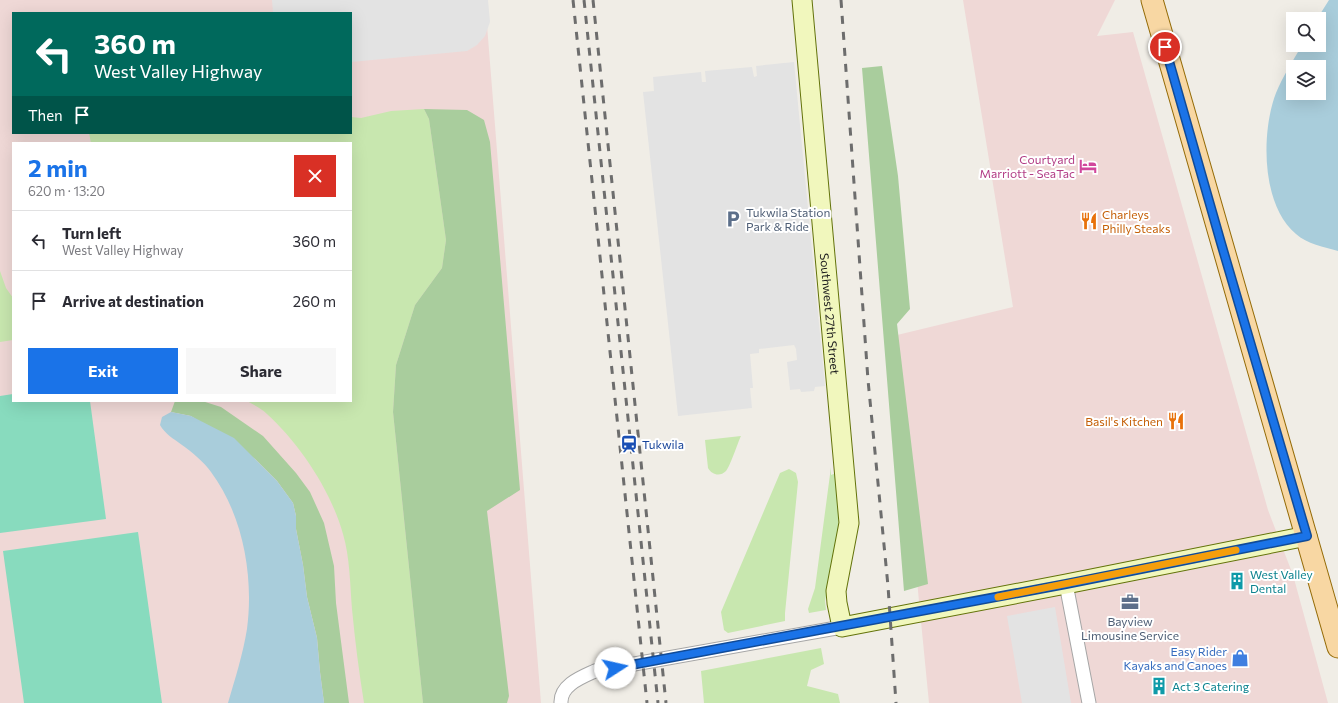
<!DOCTYPE html>
<html lang="en">
<head>
<meta charset="utf-8">
<style>
	body { margin:0; font-family:Commissioner,sans-serif; background:#f7f7f7; color:#2b2b33; height:100vh; display:flex; flex-direction:column; font-size:15px; white-space:nowrap }
	* { box-sizing:border-box; margin:0 }
	p { font-size:13px; color:#7c7c81 }
	.icon { flex:none; width:22px; height:22px; fill:none; stroke:currentColor; stroke-width:2; stroke-linecap:round; stroke-linejoin:round }
	.map { position:relative; flex:1; overflow:hidden }
	.details { position:absolute; left:12px; top:142px; width:340px; height:260px; display:flex; flex-direction:column; background:#fff; border-radius:0px; box-shadow:0 4px 16px #0002 }
	.details>* { flex:none }
	.top-card { position:absolute; left:12px; top:12px; width:340px; height:122px; border-radius:0px; box-shadow:0 4px 16px #0002; background:#00695c; color:#fff; overflow:hidden }
	.tools { position:absolute; left:1286px; top:12px; display:grid; gap:8px }
	.tools a { display:grid; place-items:center; width:40px; height:40px; border-radius:0px; background:#fff; box-shadow:0 4px 16px #0002; font-size:20px }
	.pin { position:absolute; display:grid; place-items:center; width:34px; height:34px; color:#fff; margin:-17px; border:2px solid #fff; border-radius:50%; box-shadow:0 1px 4px #0007 }
	.me { position:absolute; width:44px; margin:-22px; rotate:80deg; stroke-linejoin:round; filter:drop-shadow(0 0 3px #0008) }
	.turn { display:flex; align-items:center; gap:14px; height:84px; padding:0 16px; font-size:18px }
	.turn .icon { width:52px; height:52px; stroke-width:2.5 }
	.turn b { display:block; font-size:28px; line-height:34px }
	.then { display:flex; align-items:center; height:38px; padding:0 16px; background:#0003; gap:8px; font-size:15px }
	.round { display:grid; place-items:center; flex:none; width:42px; height:42px; border-radius:0px; background:#f7f7f7 }
	.summary { display:flex; align-items:center; justify-content:space-between; height:68px; padding:0 16px }
	h1 { font-size:24px; font-weight:700; line-height:30px; color:#1a73e8 }
	.action { display:flex; gap:8px; margin-top:auto; padding:8px 16px }
	.action a { flex:1; height:46px; border-radius:0px; background:#1a73e8; color:#fff; font-size:16px; font-weight:700; line-height:46px; text-align:center }
	.action a+a { background:#f7f7f7; color:#2b2b33 }
	ul { padding:0; list-style:none }
	li { display:flex; align-items:center; gap:12px; height:60px; padding:0 16px; border-top:1px solid #e1e1e2 }
	li div { flex:1 }
	li b { display:block; font-size:15px }
	li em { font-style:normal }
	.map>svg:first-child { display:block }
	.commercial { fill:#efd8d6; fill-rule:evenodd }
	.grass { fill:#c8e7af }
	.forest { fill:#a9cd9d }
	.pitch { fill:#88dbbe }
	.parking { fill:#e3e3e3 }
	.water { fill:#a9cddb; fill-rule:evenodd }
	.lines { fill:none; stroke-linecap:round; stroke-linejoin:round }
	.street-casing { stroke:#a6a6a6; stroke-width:15 }
	.secondary-casing { stroke:#63730a; stroke-width:21 }
	.primary-casing { stroke:#946b07; stroke-width:23 }
	.street { stroke:#fff; stroke-width:13 }
	.secondary { stroke:#f1f7bd; stroke-width:19 }
	.primary { stroke:#f8d7a3; stroke-width:21 }
	.rail { stroke:#6d6d6d; stroke-width:3; stroke-dasharray:8 8; stroke-linecap:butt }
	.route-casing { stroke:#114b97; stroke-width:10 }
	.route { stroke:#1a73e8; stroke-width:7 }
	.slow { stroke:#f59e0b; stroke-width:7 }
	.labels { text-anchor:middle; dominant-baseline:central; stroke-width:4; stroke-linejoin:round; paint-order:stroke }
	.hotel-label { font-size:12px; fill:#b23c85; stroke:#fff; text-anchor:end }
	.service-label { font-size:12px; fill:#4e5e75; stroke:#fff; text-anchor:start }
	.food-label { font-size:12px; fill:#c56008; stroke:#fff; text-anchor:start }
	.street-label { font-size:12px; fill:#1f1f1f; stroke:#fff }
	.transit-label { font-size:12px; fill:#164399; stroke:#fff; text-anchor:start }
	.culture-label { font-size:12px; fill:#0d838f; stroke:#fff; text-anchor:start }
	.shop-label { font-size:12px; fill:#366cbe; stroke:#fff; text-anchor:end }
</style>
</head>
<body>
<div class="map">
<svg width="1338" height="703" viewBox="0 0 1338 703">
	<rect width="100%" height="100%" fill="#f0ede6"/>
	<!-- commercial -->
	<path class="commercial" d="M0 0H485L541 703H0ZM13 13H351V133H13ZM13 143H351V401H13Z
		M963 0H1115L1097 36 1133 32 1268 510 1293 575 1328 703H929L893 336 1013 307Z"/>
	<!-- grass -->
	<path class="grass" d="M424 109 429 119 446 240 442 268 415 305 396 365 393 412 423 703H364C359 672 355 641 352 609 350 584 350 558 343 534 331 491 300 444 267 414 262 409 254 405 247 401H351V143H91L89 133H351V117L361 118 391 111Z
		M0 271 6 288 13 298V340L0 342Z
		M741 436C738 442 730 467 726 471 720 477 712 475 708 468L705 440Z
		M831 467V475L836 473 839 529 825 601 826 610 809 613 808 609 815 588Z
		M789 469 796 473 798 482 785 613V621L728 633 724 630 721 612 780 473Z
		M821 648 824 664 811 670 807 686 838 694 840 703H704L701 671Z"/>
	<!-- forest -->
	<path class="forest" d="M882 66 898 176 910 309 897 324 928 584 904 591 862 68Z
		M424 109 467 110 484 120 490 142 520 490 487 511 509 696 507 703H423L393 412 396 365 415 305 442 268 446 240 429 119Z
		M175 401H202L221 407 263 436 296 473 310 492 324 523 334 566 336 603 349 703H324L320 672 317 638 307 597 303 565 296 529V516L293 503 277 481 255 459 191 416 171 412Z"/>
	<!-- pitch -->
	<path class="pitch" d="M13 394V401H90L106 519 0 533V396Z
		M138 532 162 703H24L3 551Z"/>
	<!-- parking -->
	<path class="parking" d="M272 0H488L490 22 485 36 477 45 467 51 351 62V13H273Z
		M794 62 825 386 815 387 814 391 801 392 800 389 790 390 787 362 797 360 796 349 794 345 759 349V353L750 354 753 388H750L752 408 678 416 643 92 654 91 653 77 701 72 702 82H706L705 71 752 67 754 77 757 76 756 66Z
		M1055 607 1071 703H1022L1007 616Z"/>
	<!-- water -->
	<path class="water" d="M1329 0H1338V251C1324 247 1307 244 1296 234 1261 205 1261 132 1276 93 1283 76 1293 61 1302 45H1319V19H1317ZM1293 67H1319V93H1293Z
		M171 412 191 416 234 438 277 481 293 503 296 516V529L303 565 307 597 317 638 320 672 324 703H228C235 679 243 654 247 629 254 576 243 515 211 472 204 462 192 452 182 445 174 439 165 434 160 425L162 417Z"/>
	<g class="lines">
		<!-- street casing -->
		<g class="street-casing">
			<path id="street" d="M1066 584 1089 703
				M561 703C560 685 582 677 595 671L842 627"/>
		</g>
		<!-- secondary casing -->
		<g class="secondary-casing">
			<g id="secondary">
				<path id="s1" d="M802 0 849 523 836 591 837 603 842 627 1066 584 1307 536"/>
			</g>
		</g>
		<!-- primary casing -->
		<g class="primary-casing">
			<path id="primary" d="M1152 0C1213 216 1277 431 1338 647"/>
		</g>
		<!-- street -->
		<use href="#street" class="street"/>
		<!-- secondary -->
		<use href="#secondary" class="secondary"/>
		<!-- primary -->
		<use href="#primary" class="primary"/>
		<!-- rail -->
		<path class="rail" d="M573 0 647 703
			M584 0 658 703
			M593 0 666 703
			M841 0 868 380 888 586 896 703"/>
	</g>
	<g class="lines">
		<!-- route casing -->
		<g class="route-casing">
			<path id="route" d="M615 668 1066 584 1307 536 1221 243 1165 47"/>
		</g>
		<!-- route -->
		<use href="#route" class="route"/>
		<!-- slow -->
		<path class="slow" d="M998 597 1236 550"/>
	</g>
	<!-- icons -->
	<defs>
		<g id="hotel-bare" transform="scale(1.38)"><path d="M-6-4.5h1.5V1H6V5H4.5V3h-9V5H-6ZM-4 0a1.8 1.8 0 1 1 3.6 0ZM.5 0V-2.5h3Q6-2.5 6 0Z" fill="#d1479c" stroke="#fff" stroke-width="2.5" paint-order="stroke"/></g>
		<g id="parking-bare" transform="scale(1.38)"><path d="M-3.5-5.5H1a3.5 3.5 0 0 1 0 7H-1V5.5H-3.5ZM-1-3.4V-.6H.8a1.4 1.4 0 0 0 0-2.8Z" fill="#5c6f8a" stroke="#fff" stroke-width="2.5" paint-order="stroke"/></g>
		<g id="restaurant-bare" transform="scale(1.38)"><path d="M-5-6h1v4h1v-4h1v4h1v-4h1v5L-1.5 .5V6h-2V.5L-5-1ZM5-6V6H3V1.5H1.5Q1.5-4 5-6Z" fill="#e8710a" stroke="#fff" stroke-width="2.5" paint-order="stroke"/></g>
		<g id="station-bare" transform="scale(1.38)"><path d="M-3-6H3Q5-6 5-4V2Q5 4 3 4L4.5 6H3L1.5 4h-3L-3 6H-4.5L-3 4Q-5 4-5 2V-4Q-5-6-3-6ZM-3.5-4v3h7v-3ZM-3.5 1v1.5H-2V1ZM2 1v1.5H3.5V1Z" fill="#1a4fb4" stroke="#fff" stroke-width="2.5" paint-order="stroke"/></g>
		<g id="building-bare" transform="scale(1.38)"><path d="M-4-6H4V6H1V3H-1V6H-4ZM-2.5-4.3h1.7v1.8h-1.7ZM.8-4.3h1.7v1.8H.8ZM-2.5-1h1.7V.8h-1.7ZM.8-1h1.7V.8H.8Z" fill="#0f9aa8" stroke="#fff" stroke-width="2.5" paint-order="stroke"/></g>
		<g id="office-bare" transform="scale(1.38)"><path d="M-6-3h4V-5.5h4V-3h4V5H-6ZM-1-4.5V-3h2v-1.5ZM-6 0V1H6V0Z" fill="#5c6f8a" stroke="#fff" stroke-width="2.5" paint-order="stroke"/></g>
		<g id="shop-bare" transform="scale(1.38)"><path d="M-5-2.5h2.3a2.7 3.5 0 0 1 5.4 0H5L5.5 6h-11ZM-1.5-2.5h3a1.5 2.3 0 0 0-3 0Z" fill="#3f7fe0" stroke="#fff" stroke-width="2.5" paint-order="stroke"/></g>
	</defs>
	<g fill-rule="evenodd">
		<use href="#hotel-bare" x="1088" y="166"/>
		<use href="#parking-bare" x="733" y="219"/>
		<use href="#restaurant-bare" x="1089" y="221"/>
		<use href="#restaurant-bare" x="1176" y="421"/>
		<use href="#station-bare" x="629" y="444"/>
		<use href="#building-bare" x="1237" y="581"/>
		<use href="#office-bare" x="1130" y="602"/>
		<use href="#shop-bare" x="1240" y="658"/>
		<use href="#building-bare" x="1159" y="686"/>
	</g>
	<g class="labels">
		<!-- hotel labels -->
		<g class="hotel-label">
			<text x="1075" y="159">Courtyard<tspan x="1075" dy="14">Marriott - SeaTac</tspan></text>
		</g>
		<!-- service labels -->
		<g class="service-label">
			<text x="746" y="212">Tukwila Station<tspan x="746" dy="14">Park &amp; Ride</tspan></text>
			<text x="1130" y="621" text-anchor="middle">Bayview<tspan x="1130" dy="14">Limousine Service</tspan></text>
		</g>
		<!-- food labels -->
		<g class="food-label">
			<text x="1102" y="214">Charleys<tspan x="1102" dy="14">Philly Steaks</tspan></text>
			<text x="1163" y="421" text-anchor="end">Basil's Kitchen</text>
		</g>
		<!-- street labels -->
		<g class="street-label">
			<text stroke="none"><textPath href="#s1" startOffset="315">Southwest 27th Street</textPath></text>
		</g>
		<!-- transit labels -->
		<g class="transit-label">
			<text x="642" y="444">Tukwila</text>
		</g>
		<!-- culture labels -->
		<g class="culture-label">
			<text x="1250" y="574">West Valley<tspan x="1250" dy="14">Dental</tspan></text>
			<text x="1172" y="686">Act 3 Catering</text>
		</g>
		<!-- shop labels -->
		<g class="shop-label">
			<text x="1227" y="651">Easy Rider<tspan x="1227" dy="14">Kayaks and Canoes</tspan></text>
		</g>
	</g>
</svg>
<div class="tools">
<a><svg class="icon" aria-label="search" viewBox="0 0 24 24"><circle cx="10" cy="10" r="6"/><path d="M15 15l6 6"/></svg></a>
<a><svg class="icon" aria-label="layers" viewBox="0 0 24 24"><path d="M12 4l9 5-9 5-9-5zM3 14l9 5 9-5"/></svg></a>
</div>
<div class="pin" style="left:1165px;top:47px;background:#d93025"><svg class="icon" aria-label="arrive" viewBox="0 0 24 24"><path d="M6 21V4h12l-3 4 3 4H6"/></svg></div>
<svg class="me" style="left:615px;top:668px" viewBox="-20 -20 40 40"><circle r="19" fill="#fff"/><path d="M0-13L10 11 0 6-10 11z" fill="#1a73e8"/></svg>
<div class="top-card">
<div class="turn"><svg class="icon" aria-label="left" viewBox="0 0 24 24"><path d="M17 20v-9H6M10 6l-5 5 5 5"/></svg><div><b>360 m</b>West Valley Highway</div></div>
<div class="then">Then<svg class="icon" aria-label="arrive" viewBox="0 0 24 24"><path d="M6 21V4h12l-3 4 3 4H6"/></svg></div>
</div>
<section class="details">
<div class="summary"><div><h1>2 min</h1><p>620 m · 13:20</p></div><a class="round" style="background:#d93025;color:#fff"><svg class="icon" aria-label="close" viewBox="0 0 24 24"><path d="M6 6l12 12M18 6L6 18"/></svg></a></div>
<ul>
<li><svg class="icon" aria-label="left" viewBox="0 0 24 24"><path d="M17 20v-9H6M10 6l-5 5 5 5"/></svg><div><b>Turn left</b><p>West Valley Highway</p></div><em>360 m</em></li>
<li><svg class="icon" aria-label="arrive" viewBox="0 0 24 24"><path d="M6 21V4h12l-3 4 3 4H6"/></svg><div><b>Arrive at destination</b></div><em>260 m</em></li>
</ul>
<div class="action"><a>Exit</a><a>Share</a></div>
</section>
</div>
</body>
</html>
